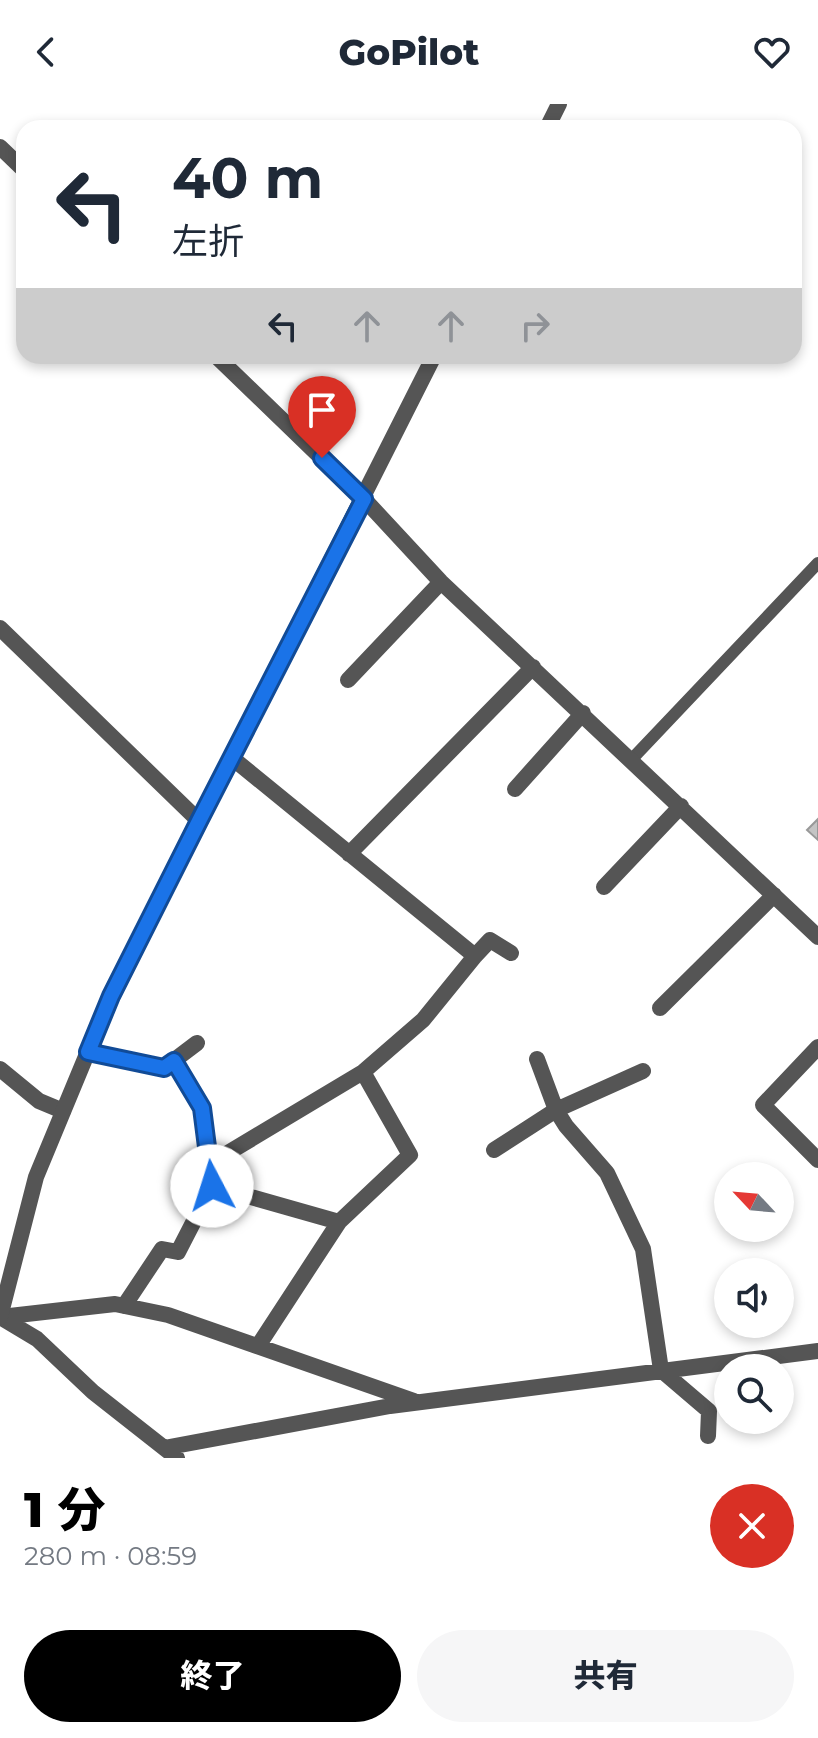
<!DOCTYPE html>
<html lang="ja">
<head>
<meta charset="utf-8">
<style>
	body { margin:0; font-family:Montserrat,"Noto Sans JP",sans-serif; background:#f6f6f7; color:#1f2937; height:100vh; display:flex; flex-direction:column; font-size:30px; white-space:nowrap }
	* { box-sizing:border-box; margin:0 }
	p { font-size:26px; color:#747a83 }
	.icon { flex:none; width:44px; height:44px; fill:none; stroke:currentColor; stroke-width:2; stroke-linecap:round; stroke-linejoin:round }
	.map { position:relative; height:1354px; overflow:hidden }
	.side { display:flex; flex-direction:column; background:#fff; flex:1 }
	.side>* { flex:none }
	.top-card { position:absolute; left:16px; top:16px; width:786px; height:244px; border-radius:24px; box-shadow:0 4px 12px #0003; background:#fff; color:#1f2937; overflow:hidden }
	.needle { width:52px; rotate:296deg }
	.controls { position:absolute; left:714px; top:1058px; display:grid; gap:16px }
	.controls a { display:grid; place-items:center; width:80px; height:80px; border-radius:50%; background:#fff; box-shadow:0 4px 12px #0003; font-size:40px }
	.pin { position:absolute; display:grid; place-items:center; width:68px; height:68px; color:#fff; margin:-82px -34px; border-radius:50% 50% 50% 0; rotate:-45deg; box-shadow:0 0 8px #0007 }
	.pin .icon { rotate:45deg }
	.me { position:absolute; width:88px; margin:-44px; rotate:355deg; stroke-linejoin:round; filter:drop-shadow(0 0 6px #0008) }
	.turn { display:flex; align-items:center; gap:28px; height:168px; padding:0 24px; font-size:36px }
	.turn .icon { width:104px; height:104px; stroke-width:2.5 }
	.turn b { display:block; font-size:56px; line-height:68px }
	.lanes { display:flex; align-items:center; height:76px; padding:0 24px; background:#0003; justify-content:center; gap:40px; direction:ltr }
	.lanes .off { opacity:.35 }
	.round { display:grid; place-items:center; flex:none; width:84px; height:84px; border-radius:42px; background:#f6f6f7 }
	.head { display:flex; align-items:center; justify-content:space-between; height:136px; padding:0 24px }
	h1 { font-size:48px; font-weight:800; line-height:60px; color:#000 }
	.cta { display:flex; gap:16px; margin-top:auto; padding:16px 24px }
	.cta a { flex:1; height:92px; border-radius:48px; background:#000; color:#fff; font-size:32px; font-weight:800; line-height:92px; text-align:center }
	.cta a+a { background:#f6f6f7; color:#1f2937 }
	header { display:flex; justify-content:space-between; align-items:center; height:104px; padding:0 24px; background:#fff; font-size:36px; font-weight:800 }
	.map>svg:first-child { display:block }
	.building { fill:#c4c4c4; stroke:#999; stroke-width:2 }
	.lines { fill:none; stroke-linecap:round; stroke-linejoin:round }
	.service { stroke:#555; stroke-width:12 }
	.minor { stroke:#555; stroke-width:16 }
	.tertiary { stroke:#555; stroke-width:16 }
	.route-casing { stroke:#114b97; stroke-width:20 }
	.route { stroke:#1a73e8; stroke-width:14 }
</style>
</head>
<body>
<header><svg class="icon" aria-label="back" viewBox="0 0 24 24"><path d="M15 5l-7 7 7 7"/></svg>GoPilot<svg class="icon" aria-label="heart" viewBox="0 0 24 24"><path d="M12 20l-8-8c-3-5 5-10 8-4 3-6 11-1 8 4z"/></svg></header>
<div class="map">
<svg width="818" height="1354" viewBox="0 0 818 1354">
	<rect width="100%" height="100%" fill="#fff"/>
	<!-- building -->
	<path class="building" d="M818 715V736L807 726Z"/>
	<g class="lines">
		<!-- service -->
		<path class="service" d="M632 655 818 459"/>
		<!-- minor -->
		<path class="minor" d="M0 43 24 66
			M216 252 364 395 441 478 818 833
			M0 524 199 717
			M348 576 441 478
			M231 653 475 852 423 916 363 968 410 1051 339 1118 258 1242
			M515 685 583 609
			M349 750 533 563
			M604 783 681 702
			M475 852 490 836 511 849
			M660 904 774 791
			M818 943 763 1001 818 1056
			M88 948 164 964 197 939
			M537 955 556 1006 566 1022 607 1069 643 1145 661 1266 709 1307 708 1332
			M174 957 202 1004 211 1059
			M0 965 39 997 63 1007
			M494 1046 556 1006 643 967
			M339 1118 212 1082 211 1059 363 968
			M124 1202 162 1145 178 1148 212 1082
			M0 1213 115 1200 168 1211 414 1297
			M0 1213 37 1235 93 1288 177 1354
			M164 1344 390 1302 818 1247"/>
		<!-- tertiary -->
		<path class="tertiary" d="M547 24 559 0
			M0 1213 36 1073 111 892 434 252"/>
	</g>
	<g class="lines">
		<!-- route casing -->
		<g class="route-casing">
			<path id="route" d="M212 1082 202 1004 174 957 164 964 88 948 111 892 199 717 364 395 322 354"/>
		</g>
		<!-- route -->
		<use href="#route" class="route"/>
	</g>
</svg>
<div class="controls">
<a><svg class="needle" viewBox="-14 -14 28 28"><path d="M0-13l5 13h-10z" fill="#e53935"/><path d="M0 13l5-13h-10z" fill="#747a83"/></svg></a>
<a><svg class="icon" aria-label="sound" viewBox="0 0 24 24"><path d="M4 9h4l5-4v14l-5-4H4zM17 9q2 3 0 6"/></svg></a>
<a><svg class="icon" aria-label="search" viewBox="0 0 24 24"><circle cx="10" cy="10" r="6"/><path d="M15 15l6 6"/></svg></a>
</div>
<div class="pin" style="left:322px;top:354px;background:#d93025"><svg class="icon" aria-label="arrive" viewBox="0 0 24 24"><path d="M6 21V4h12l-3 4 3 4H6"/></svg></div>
<svg class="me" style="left:212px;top:1082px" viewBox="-20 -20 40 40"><circle r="19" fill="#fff"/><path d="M0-13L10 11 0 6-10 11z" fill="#1a73e8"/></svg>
<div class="top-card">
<div class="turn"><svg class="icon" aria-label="left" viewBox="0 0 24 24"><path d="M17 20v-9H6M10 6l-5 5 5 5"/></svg><div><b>40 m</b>左折</div></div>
<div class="lanes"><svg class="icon" aria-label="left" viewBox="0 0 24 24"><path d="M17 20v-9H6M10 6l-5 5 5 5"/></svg><svg class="icon off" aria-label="ahead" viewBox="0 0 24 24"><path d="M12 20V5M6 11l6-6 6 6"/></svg><svg class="icon off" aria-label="ahead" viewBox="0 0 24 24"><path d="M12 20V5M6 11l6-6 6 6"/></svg><svg class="icon off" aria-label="right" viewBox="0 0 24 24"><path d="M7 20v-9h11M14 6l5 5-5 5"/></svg></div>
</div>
</div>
<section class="side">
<div class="head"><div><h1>1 分</h1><p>280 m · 08:59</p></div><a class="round" style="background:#d93025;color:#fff"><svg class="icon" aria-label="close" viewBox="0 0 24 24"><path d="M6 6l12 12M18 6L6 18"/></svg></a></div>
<div class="cta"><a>終了</a><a>共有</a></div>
</section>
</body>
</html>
